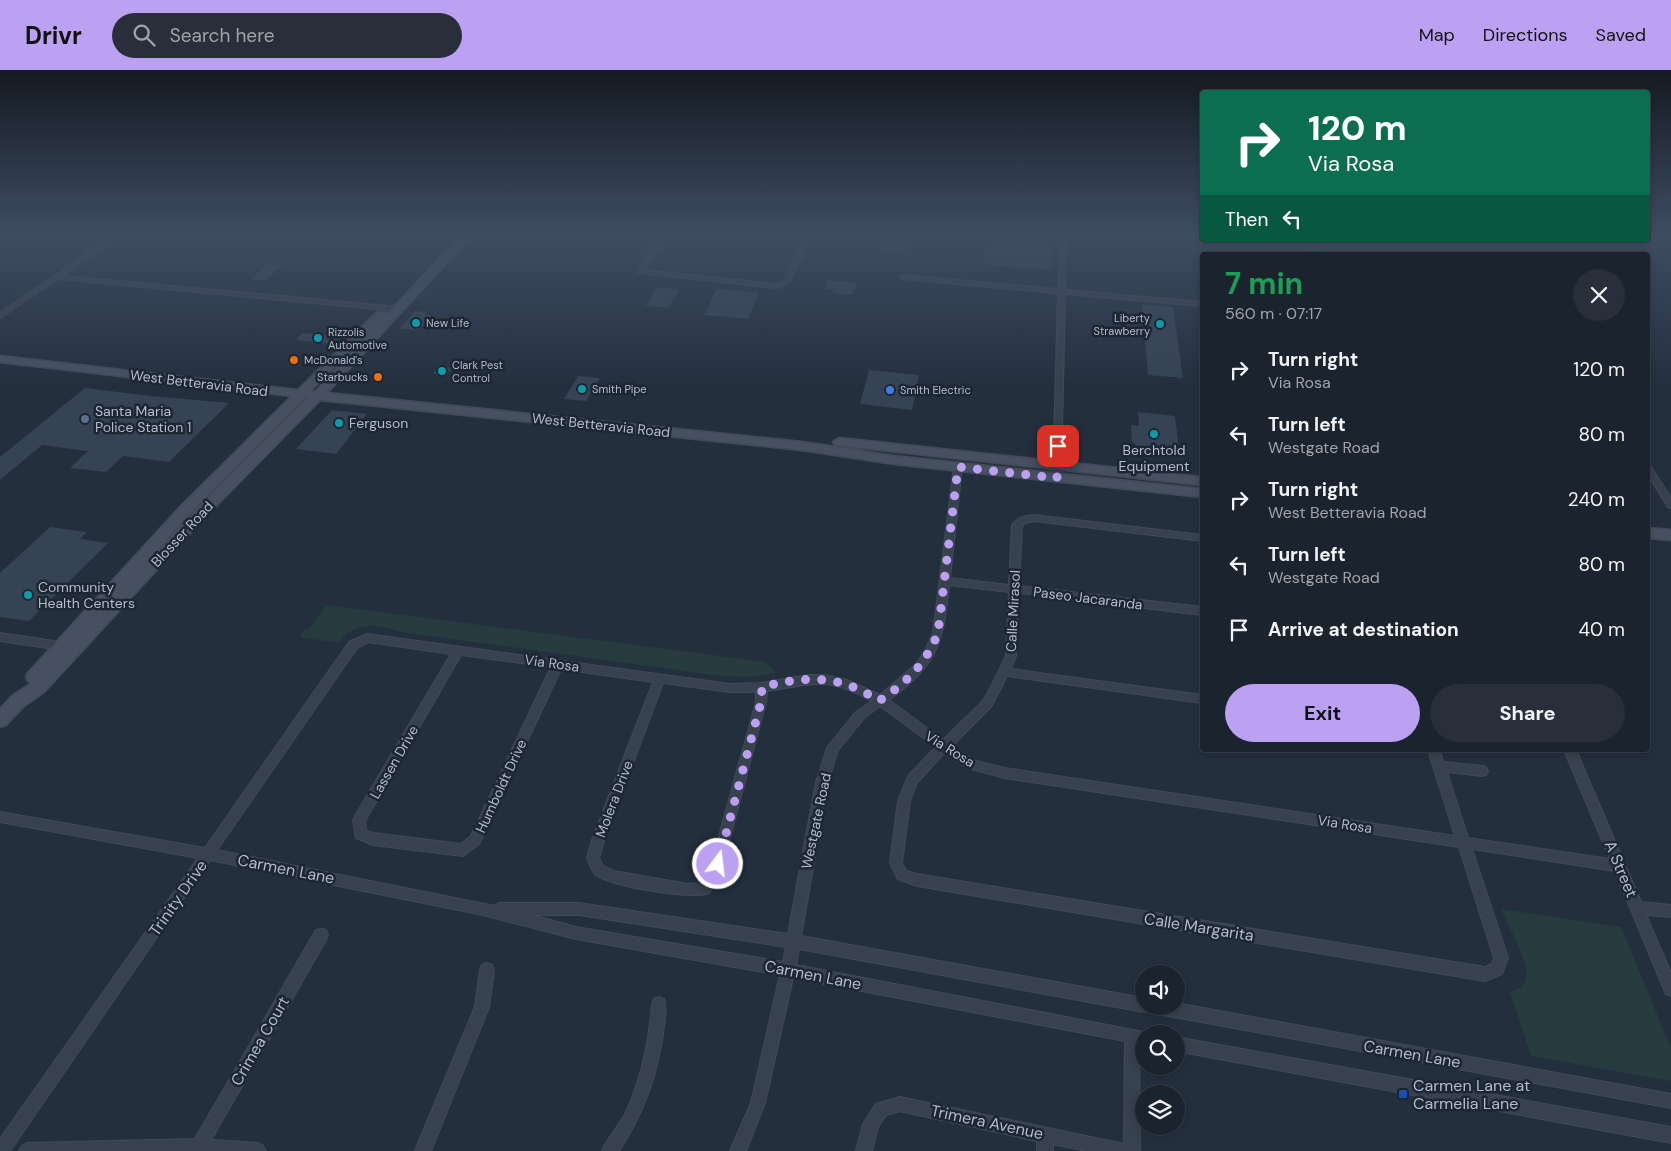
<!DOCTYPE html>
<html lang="en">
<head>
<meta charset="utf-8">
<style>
	body { margin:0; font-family:"DM Sans",sans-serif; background:#282f3a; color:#f1f3f6; height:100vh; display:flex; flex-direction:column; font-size:19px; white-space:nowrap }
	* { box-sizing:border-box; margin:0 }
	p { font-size:16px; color:#a0a4aa }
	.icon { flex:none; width:28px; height:28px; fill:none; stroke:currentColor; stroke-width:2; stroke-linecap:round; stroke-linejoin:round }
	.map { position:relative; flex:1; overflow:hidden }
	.side { position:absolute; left:1200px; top:182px; width:450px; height:500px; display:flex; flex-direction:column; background:#1b232e; border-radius:5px; box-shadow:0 2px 8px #0003,0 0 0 1px #39404a }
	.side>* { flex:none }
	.top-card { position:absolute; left:1200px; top:20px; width:450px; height:152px; border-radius:5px; box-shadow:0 2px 8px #0003,0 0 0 1px #39404a; background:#0b6e4f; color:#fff; overflow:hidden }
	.buttons { position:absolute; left:1135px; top:895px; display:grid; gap:10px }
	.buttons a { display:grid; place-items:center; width:50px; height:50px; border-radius:50%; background:#1b232e; box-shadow:0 2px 8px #0003,0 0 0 1px #39404a; font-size:25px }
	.pin { position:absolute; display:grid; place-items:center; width:42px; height:42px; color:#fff; margin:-21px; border-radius:10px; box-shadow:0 2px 8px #0006 }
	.me { position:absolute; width:55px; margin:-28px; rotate:15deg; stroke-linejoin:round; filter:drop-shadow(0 0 4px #0008) }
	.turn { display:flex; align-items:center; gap:18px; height:105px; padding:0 25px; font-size:22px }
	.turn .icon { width:65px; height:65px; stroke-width:2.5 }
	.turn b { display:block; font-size:35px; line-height:42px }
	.then { display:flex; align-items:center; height:48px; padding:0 25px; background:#0003; gap:10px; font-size:19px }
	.round { display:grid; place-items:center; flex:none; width:52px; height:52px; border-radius:26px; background:#282f3a }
	.summary { display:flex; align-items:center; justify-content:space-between; height:85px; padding:0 25px }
	h1 { font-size:30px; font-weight:700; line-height:38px; color:#1e9e55 }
	.button { display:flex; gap:10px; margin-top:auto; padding:10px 25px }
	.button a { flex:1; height:58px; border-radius:30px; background:#bca0f2; color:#111; font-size:20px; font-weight:700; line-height:58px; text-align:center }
	.button a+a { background:#282f3a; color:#f1f3f6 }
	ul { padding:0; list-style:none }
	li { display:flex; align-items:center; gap:15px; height:65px; padding:0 25px }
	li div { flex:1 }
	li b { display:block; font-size:19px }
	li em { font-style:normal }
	header { display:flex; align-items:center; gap:30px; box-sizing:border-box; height:70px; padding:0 25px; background:#bca0f2; color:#111 }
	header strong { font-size:24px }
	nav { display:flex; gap:28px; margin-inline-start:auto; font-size:18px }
	.search { width:350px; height:45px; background:#282f3a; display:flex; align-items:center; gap:12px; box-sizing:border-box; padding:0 18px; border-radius:28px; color:#a0a4aa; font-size:19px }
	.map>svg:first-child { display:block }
	.green { fill:#263c3f }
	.building { fill:#364354 }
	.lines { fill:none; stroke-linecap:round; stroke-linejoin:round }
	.street-casing { stroke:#414a57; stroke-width:2 }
	.secondary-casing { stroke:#414a57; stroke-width:3 }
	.street { fill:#38414e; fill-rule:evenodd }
	.secondary { fill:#465061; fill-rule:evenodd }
	.route { stroke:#bca0f2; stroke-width:9; stroke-dasharray:0 16.2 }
	.culture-dot { fill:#0f9aa8; stroke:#1d2633; stroke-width:2 }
	.food-dot { fill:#e8710a; stroke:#1d2633; stroke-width:2 }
	.shop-dot { fill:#3f7fe0; stroke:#1d2633; stroke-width:2 }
	.service-dot { fill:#5c6f8a; stroke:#1d2633; stroke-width:2 }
	.transit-dot { fill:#1a4fb4; stroke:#1d2633; stroke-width:2 }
	.labels { text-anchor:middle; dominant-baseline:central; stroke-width:5; stroke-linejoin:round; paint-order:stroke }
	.far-poi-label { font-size:11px; fill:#b4bcc9; stroke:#1d2633; text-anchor:start }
	.street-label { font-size:14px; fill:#b4bcc9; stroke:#1d2633 }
	.poi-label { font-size:14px; fill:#b4bcc9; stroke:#1d2633; text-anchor:start }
	.near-street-label { font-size:16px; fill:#b4bcc9; stroke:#1d2633 }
	.near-poi-label { font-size:16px; fill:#b4bcc9; stroke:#1d2633; text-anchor:start }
</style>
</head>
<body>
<header>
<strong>Drivr</strong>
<div class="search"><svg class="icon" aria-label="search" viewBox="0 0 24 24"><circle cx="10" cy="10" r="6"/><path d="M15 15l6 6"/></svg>Search here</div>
<nav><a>Map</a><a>Directions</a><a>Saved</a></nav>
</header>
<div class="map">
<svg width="1671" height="1081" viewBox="0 0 1671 1081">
	<rect width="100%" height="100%" fill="#242f3e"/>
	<!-- green -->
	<path class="green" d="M326 535 766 592 776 603 753 607 721 606 402 562C378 555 357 549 339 573L299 567 305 559H309Z
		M1501 839 1621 857 1671 978V1011L1531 986 1510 922C1514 920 1520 919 1523 915 1536 900 1507 856 1501 839Z"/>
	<!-- building -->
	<path class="building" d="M997 164 1049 165V183H1052V200L983 195 985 177 995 178Z
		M886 167 908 169 905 182 882 180Z
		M1304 175 1323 176 1327 185H1307Z
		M267 194 283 195 265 210 250 209Z
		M828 210 857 213 853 225 832 223 833 219H825Z
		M656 218 679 219 668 238 646 236Z
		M717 219 759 223 748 249 704 245Z
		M1142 234 1173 237 1183 308 1148 305Z
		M415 241 427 242 424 245H431L418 260 399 259Z
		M330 261 341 262 337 267H340L333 274 295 270 303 263 326 265Z
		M438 296 452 298 446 305 437 306V304H433Z
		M869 300 919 305 912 340 860 334Z
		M578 306 600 308 586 331 564 329Z
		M85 318 151 326 229 333 169 392 123 386 106 402 70 398 88 381 42 375 0 410V387Z
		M332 340 367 344 336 384 296 379Z
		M1138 342 1175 346 1179 380 1138 376 1132 372 1131 355 1139 356Z
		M50 457 87 462 80 469 108 473 29 551 0 547V503Z"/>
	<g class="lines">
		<!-- street casing -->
		<g class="street-casing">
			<path id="street" d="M115 164H123L64 206 399 237 403 239 399 241 58 209 0 248V243Z
				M661 164H667L645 200 776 214 783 212 806 164H812L789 213 776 218 639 203V198Z
				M1060 164H1066L1065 220 1202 232V236L1065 224 1061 407 1057 410 1053 407 1058 223 902 209 899 207 902 205 1058 219Z
				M1353 170H1359L1365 185H1359Z
				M958 394 962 397 950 508 1009 515 1012 455C1018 447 1025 446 1034 445L1202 465V471L1034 451 1025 453 1022 456 1019 516 1202 537V545L1019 523 1016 586 1011 599 1202 625V633L1007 606 991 637 952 676 976 691 1005 698 1455 766 1428 680H1440L1443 692 1482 696 1486 697 1488 701 1486 705 1482 706 1447 702 1468 768 1610 789 1564 680H1576L1641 832 1671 835V847L1646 845 1671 903V926L1666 924 1615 801 1472 779 1508 888 1502 904 1485 911 917 816 898 809 890 793 898 731 908 706 936 677 880 636 864 648 838 680 828 712 801 866 1144 928V936H1176V933L1671 1024V1038L1152 943 1147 941 1144 942 799 879 796 895 1149 963 1144 964V975L1139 974 1140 1081H1086L1053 1074V1081H1037V1071L900 1041 886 1045 878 1057 872 1081H856L863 1054 876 1034 900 1027 1124 1074 1125 971 793 908 765 1033 746 1081H730L751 1033 780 905 576 869 483 845 210 790 10 1081H0V1069L198 788 0 752V742L205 778 349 572 367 564 730 614 761 613 808 605H824L847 610 880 625 915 595 925 581 933 563 954 397ZM949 515 1009 522 1006 586 993 613 983 631 943 670 889 630C938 594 943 574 949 515ZM368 572 451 584 355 746 353 750 356 768 373 775 463 786 479 774 561 599 653 612 592 770 587 788C589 793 592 801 596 805 610 816 692 830 709 823L719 809 766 632 767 621C813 614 828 606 872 631L856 642 827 678 816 712 788 864 579 833H499L494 836 217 780 357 578ZM461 585 551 597 471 766 461 774 373 763 366 761 365 751ZM663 613 730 622H756V632L708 806 701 813 688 814 614 801 603 796 599 788 604 770ZM944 683 968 698 1005 708 1459 777 1494 888 1492 894 1485 897 917 804 906 801 902 793 910 731 917 713ZM532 845H579L786 877 783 892 576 857Z
				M1648 396 1651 397 1671 428V438L1668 437 1648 405Z
				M0 563 61 572 65 573 66 576 65 579 61 580 0 571Z
				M321 859 326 860 328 865 326 870 211 1070 258 1073 263 1076 266 1081H19L22 1076 27 1073 195 1069 316 860Z
				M487 893 492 895 494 900 489 937 431 1081H415L475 937 480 900 482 895Z
				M659 927 664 929C667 937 665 947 664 956 659 1001 644 1043 619 1081H602C608 1068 618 1057 625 1044 642 1009 649 972 652 934L654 929Z
				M1176 967 1671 1057V1073L1176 981Z"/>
		</g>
		<!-- secondary casing -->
		<g class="secondary-casing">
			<path id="secondary" d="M462 164H473L327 323 802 372 894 386 1202 419V427L894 394 802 380 320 330 208 444 45 621 24 636 6 655 0 657V639L12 626 32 613 28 611 26 607 28 603 181 436 292 326 0 292V286L298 320 377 242H385L386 244 385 246 310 321 315 322ZM304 328H308L198 438 140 500 191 442Z
				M839 368 1202 407V415L835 375 833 372Z
				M1648 458 1671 460V470L1648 468Z"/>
		</g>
		<!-- street -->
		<use href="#street" class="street"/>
		<!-- secondary -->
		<use href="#secondary" class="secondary"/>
	</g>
	<!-- sky -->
	<linearGradient id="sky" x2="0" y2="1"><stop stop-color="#141a22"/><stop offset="0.52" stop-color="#3f4d63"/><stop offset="1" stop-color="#3f4d63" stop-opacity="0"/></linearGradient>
	<rect width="1671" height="316" fill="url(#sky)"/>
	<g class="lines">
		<!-- route -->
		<path class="route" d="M718 794 761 632 762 617C806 606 839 604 879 631 907 612 925 595 938 563L958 397 1057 408 1058 376"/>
	</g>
	<!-- markers -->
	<g class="culture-dot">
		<circle cx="416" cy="253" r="5"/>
		<circle cx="1160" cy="254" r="5"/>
		<circle cx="318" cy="268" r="5"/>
		<circle cx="442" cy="301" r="5"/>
		<circle cx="582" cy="319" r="5"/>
		<circle cx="339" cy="353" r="5"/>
		<circle cx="1154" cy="364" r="5"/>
		<circle cx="28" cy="525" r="5"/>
	</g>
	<g class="food-dot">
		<circle cx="294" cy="290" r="5"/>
		<circle cx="378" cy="307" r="5"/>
	</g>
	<circle class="shop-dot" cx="890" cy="320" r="5"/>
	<circle class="service-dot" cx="85" cy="349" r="5"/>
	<rect class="transit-dot" x="1398" y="1019" width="10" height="10" rx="2.5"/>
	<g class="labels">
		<!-- far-poi labels -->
		<g class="far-poi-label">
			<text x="1150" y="248" text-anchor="end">Liberty<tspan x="1150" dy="13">Strawberry</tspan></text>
			<text x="426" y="253">New Life</text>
			<text x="328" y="262">Rizzolis<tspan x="328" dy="13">Automotive</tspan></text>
			<text x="304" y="290">McDonald's</text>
			<text x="452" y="295">Clark Pest<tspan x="452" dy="13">Control</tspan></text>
			<text x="368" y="307" text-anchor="end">Starbucks</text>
			<text x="592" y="319">Smith Pipe</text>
			<text x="900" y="320">Smith Electric</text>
		</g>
		<!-- street labels -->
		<g class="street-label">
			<text transform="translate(199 313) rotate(7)">West Betteravia Road</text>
			<text transform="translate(601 355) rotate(6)">West Betteravia Road</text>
			<text transform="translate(182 464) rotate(-47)">Blosser Road</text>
			<text transform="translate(1088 528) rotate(7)">Paseo Jacaranda</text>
			<text transform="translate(1013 541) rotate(-87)">Calle Mirasol</text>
			<text transform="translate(552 593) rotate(8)">Via Rosa</text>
			<text transform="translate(950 679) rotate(32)">Via Rosa</text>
			<text transform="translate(394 692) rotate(-60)">Lassen Drive</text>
			<text transform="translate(501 716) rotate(-65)">Humboldt Drive</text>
			<text transform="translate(614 729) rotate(-69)">Molera Drive</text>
			<text transform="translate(816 751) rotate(-78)">Westgate Road</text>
			<text transform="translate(1345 754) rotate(9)">Via Rosa</text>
		</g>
		<!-- poi labels -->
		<g class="poi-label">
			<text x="95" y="341">Santa Maria<tspan x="95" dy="16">Police Station 1</tspan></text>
			<text x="349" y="353">Ferguson</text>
			<text x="1154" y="380" text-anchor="middle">Berchtold<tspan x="1154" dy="16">Equipment</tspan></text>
			<text x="38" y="517">Community<tspan x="38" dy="16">Health Centers</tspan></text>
		</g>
		<!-- near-street labels -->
		<g class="near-street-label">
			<text transform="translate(286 799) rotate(11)">Carmen Lane</text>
			<text transform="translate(1621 799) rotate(67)">A Street</text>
			<text transform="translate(178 828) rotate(-55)">Trinity Drive</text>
			<text transform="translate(1199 857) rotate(9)">Calle Margarita</text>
			<text transform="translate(813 905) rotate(11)">Carmen Lane</text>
			<text transform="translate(260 971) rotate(-60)">Crimea Court</text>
			<text transform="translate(1412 984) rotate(10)">Carmen Lane</text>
			<text transform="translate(987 1052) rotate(12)">Trimera Avenue</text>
		</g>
		<!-- near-poi labels -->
		<g class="near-poi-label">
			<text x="1413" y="1015">Carmen Lane at<tspan x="1413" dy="18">Carmelia Lane</tspan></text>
		</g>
	</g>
</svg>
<div class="buttons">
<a><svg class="icon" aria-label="sound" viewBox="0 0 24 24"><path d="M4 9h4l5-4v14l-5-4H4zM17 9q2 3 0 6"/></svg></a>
<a><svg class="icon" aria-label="search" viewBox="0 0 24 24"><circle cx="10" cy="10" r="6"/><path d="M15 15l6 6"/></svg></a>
<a><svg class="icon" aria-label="layers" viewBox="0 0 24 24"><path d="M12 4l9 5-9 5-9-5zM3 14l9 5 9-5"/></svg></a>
</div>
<div class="pin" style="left:1058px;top:376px;background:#d93025"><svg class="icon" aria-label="arrive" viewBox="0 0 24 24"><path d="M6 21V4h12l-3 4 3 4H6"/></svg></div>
<svg class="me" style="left:718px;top:794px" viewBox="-20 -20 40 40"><circle r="17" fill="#bca0f2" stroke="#fff" stroke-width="3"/><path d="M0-11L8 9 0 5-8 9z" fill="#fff"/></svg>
<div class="top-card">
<div class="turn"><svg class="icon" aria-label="right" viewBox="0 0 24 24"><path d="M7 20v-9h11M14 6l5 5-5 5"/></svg><div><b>120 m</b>Via Rosa</div></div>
<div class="then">Then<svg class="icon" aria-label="left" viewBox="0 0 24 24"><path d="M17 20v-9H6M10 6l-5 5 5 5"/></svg></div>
</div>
<section class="side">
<div class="summary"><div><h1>7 min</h1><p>560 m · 07:17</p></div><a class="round"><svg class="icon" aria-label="close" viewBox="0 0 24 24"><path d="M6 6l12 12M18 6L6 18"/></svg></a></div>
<ul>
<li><svg class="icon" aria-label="right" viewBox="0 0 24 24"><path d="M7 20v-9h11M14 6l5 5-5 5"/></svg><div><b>Turn right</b><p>Via Rosa</p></div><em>120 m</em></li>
<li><svg class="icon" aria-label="left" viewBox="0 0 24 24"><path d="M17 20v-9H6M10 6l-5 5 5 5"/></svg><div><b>Turn left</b><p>Westgate Road</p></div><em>80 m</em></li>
<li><svg class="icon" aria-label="right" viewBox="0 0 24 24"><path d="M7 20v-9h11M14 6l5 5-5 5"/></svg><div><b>Turn right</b><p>West Betteravia Road</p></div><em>240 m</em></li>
<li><svg class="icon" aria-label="left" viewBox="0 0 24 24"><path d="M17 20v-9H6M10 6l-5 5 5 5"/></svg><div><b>Turn left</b><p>Westgate Road</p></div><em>80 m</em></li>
<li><svg class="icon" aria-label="arrive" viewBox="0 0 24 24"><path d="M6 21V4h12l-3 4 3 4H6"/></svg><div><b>Arrive at destination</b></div><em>40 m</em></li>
</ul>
<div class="button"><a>Exit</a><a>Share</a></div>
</section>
</div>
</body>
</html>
